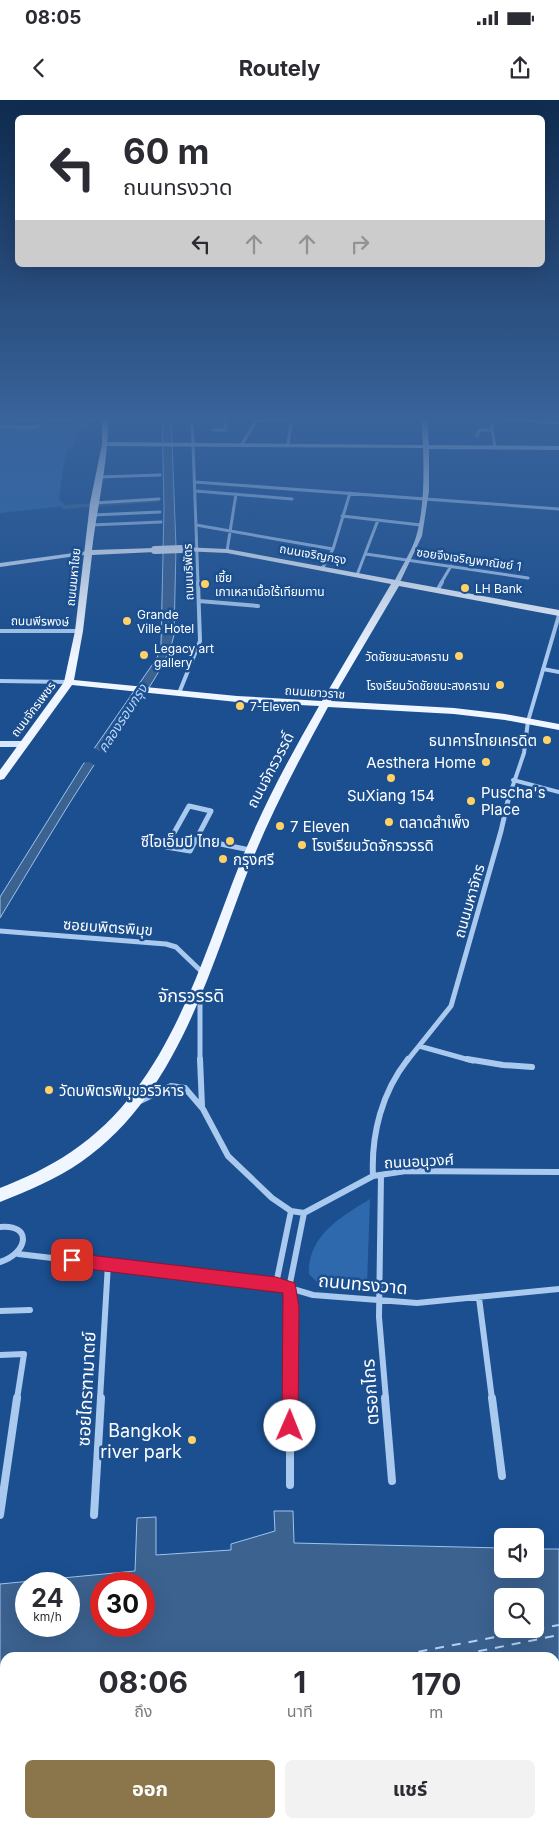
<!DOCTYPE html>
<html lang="th">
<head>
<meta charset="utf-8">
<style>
	body { margin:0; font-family:Inter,"Noto Sans Thai",sans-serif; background:#f2f2f3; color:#2b2b33; height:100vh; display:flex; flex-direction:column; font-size:19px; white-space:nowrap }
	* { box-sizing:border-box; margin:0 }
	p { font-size:16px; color:#7c7c81 }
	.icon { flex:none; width:28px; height:28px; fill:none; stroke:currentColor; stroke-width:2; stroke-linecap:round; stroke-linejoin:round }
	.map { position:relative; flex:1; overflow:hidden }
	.drawer { position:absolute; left:0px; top:1552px; width:560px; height:176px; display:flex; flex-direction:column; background:#fff; border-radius:15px 15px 0 0; box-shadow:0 5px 20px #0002 }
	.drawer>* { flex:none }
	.top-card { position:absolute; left:15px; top:15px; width:530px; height:152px; border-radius:8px; box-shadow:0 5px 20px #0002; background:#fff; color:#2b2b33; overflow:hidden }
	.buttons { position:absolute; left:494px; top:1428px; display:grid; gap:10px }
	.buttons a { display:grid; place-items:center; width:50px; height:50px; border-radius:8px; background:#fff; box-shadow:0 5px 20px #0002; font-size:25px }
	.speed { position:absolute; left:15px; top:1472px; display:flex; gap:10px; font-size:25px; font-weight:700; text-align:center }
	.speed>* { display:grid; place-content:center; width:65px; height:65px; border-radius:50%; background:#fff; box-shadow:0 5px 20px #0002; line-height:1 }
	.speed small { font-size:12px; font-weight:400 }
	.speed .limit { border:8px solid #d22; background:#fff; color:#111 }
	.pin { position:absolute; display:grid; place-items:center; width:42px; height:42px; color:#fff; margin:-21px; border-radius:10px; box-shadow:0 2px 8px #0006 }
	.me { position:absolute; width:55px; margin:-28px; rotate:1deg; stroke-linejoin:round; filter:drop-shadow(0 0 4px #0008) }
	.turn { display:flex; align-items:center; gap:18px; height:105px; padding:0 25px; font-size:22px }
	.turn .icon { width:65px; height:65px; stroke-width:2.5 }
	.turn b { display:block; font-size:35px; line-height:42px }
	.lanes { display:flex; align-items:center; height:48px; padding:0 25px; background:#0003; justify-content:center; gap:25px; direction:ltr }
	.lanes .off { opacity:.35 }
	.eta { display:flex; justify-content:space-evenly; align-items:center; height:85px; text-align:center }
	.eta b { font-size:30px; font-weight:700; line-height:35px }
	.primary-button { display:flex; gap:10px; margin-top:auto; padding:10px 25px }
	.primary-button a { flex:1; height:58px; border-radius:8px; background:#8a764a; color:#fff; font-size:20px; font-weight:700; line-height:58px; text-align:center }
	.primary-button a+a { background:#f2f2f3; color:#2b2b33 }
	.status { display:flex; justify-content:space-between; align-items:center; height:35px; padding:0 25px; background:#fff; direction:ltr }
	.status svg { height:14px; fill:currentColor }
	header { display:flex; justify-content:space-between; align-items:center; height:65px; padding:0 25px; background:#fff; font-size:22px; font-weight:700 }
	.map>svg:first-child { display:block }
	.green { fill:#2e69ad }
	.water { fill:#3c6290; stroke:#9cc4f0; fill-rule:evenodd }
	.pier { fill:#1b4f8f }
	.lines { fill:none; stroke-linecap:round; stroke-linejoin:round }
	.canal { fill:#3c6290; fill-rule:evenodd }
	.ferry { stroke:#b5d3f5; stroke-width:2; stroke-dasharray:9 8; stroke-linecap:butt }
	.street-far4 { stroke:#a9c9ee; stroke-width:3 }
	.street-far3 { stroke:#a9c9ee; stroke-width:4 }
	.street-far2 { stroke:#a9c9ee; stroke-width:5 }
	.street-far1 { stroke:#a9c9ee; stroke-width:6 }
	.street { stroke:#a9c9ee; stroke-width:8 }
	.secondary { fill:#d6e6fa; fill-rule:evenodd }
	.primary { fill:#f0f6ff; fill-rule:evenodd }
	.primary-bridge { stroke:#f0f6ff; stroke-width:8 }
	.route { fill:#e11d48; stroke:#92132f }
	.poi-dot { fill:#ffd166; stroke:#1b4f8f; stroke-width:2 }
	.labels { text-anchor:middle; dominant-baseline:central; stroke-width:5; stroke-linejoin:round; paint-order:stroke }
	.far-street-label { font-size:12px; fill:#fff; stroke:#1b4f8f }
	.far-poi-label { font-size:12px; fill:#fff; stroke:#1b4f8f; text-anchor:start }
	.far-water-label { font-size:14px; font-style:italic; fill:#b5d3f5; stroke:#1b4f8f }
	.poi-label { font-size:15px; fill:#fff; stroke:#1b4f8f; text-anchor:start }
	.street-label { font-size:15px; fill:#fff; stroke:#1b4f8f }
	.quarter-label { font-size:18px; fill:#fff; stroke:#1b4f8f }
	.near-street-label { font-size:18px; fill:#fff; stroke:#1b4f8f }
	.near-poi-label { font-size:18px; fill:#fff; stroke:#1b4f8f; text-anchor:end }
</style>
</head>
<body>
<div class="status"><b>08:05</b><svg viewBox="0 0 49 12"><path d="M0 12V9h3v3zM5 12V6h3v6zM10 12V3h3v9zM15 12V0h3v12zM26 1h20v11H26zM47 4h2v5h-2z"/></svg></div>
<header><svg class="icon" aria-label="back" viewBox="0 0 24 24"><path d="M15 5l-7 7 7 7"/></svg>Routely<svg class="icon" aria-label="share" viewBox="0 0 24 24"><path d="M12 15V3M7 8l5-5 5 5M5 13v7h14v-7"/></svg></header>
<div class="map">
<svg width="559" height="1728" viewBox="0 0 559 1728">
	<rect width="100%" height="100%" fill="#1b4f8f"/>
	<!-- green -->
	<path class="green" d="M88 320 87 329H77L73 347 68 348 63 368 59 399 65 406 0 413V330L39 327 46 321Z
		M370 1099 367 1185 318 1183 309 1174C307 1136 342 1116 370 1099Z"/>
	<!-- water -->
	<path class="water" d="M162 316H171L176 447 174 535C166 574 117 630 94 665 61 715 31 767 0 818V797L82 666 157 558 161 545 164 407Z
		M274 1411H293L294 1443 502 1448V1469H535V1449H559V1728H0V1484L135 1471 137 1418 156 1417V1455L231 1450V1444L275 1431ZM26 1484H69V1526H26ZM101 1484H144V1526H101ZM535 1496V1529H502V1496ZM5 1558H555V1724H5Z"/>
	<!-- pier -->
	<path class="pier" d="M92 647 99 651 107 649 96 666 89 662 81 663Z"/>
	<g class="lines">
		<!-- canal -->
		<path class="canal" d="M155 399 158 401 157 402 64 409 61 407 64 405Z"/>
		<!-- ferry -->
		<path class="ferry" d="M385 1558 559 1525
			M445 1558 559 1535
			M555 1585H559
			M555 1613 559 1612
			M0 1627H5
			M0 1643H5
			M555 1648 559 1646
			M0 1671H5
			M0 1725 15 1724
			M380 1728 389 1724"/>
		<!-- street-far4 -->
		<path class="street-far4" d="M15 316V319L18 320 105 319
			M192 316 198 483
			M461 316 559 323
			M490 317 495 347
			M0 327H35L40 325 42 321
			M213 330H225L226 316
			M477 336 479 330H492
			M242 344 256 321 292 320
			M288 345 292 316
			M99 377 160 375
			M195 382 559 409
			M196 391 292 399
			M94 403 159 399
			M93 415 160 412
			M342 416 421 425
			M91 425 161 422
			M196 425 333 449
			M227 451 236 394
			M366 454 528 478
			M322 469 333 449 350 393
			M357 475 378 420
			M441 483 451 466"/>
		<!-- street-far3 -->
		<path class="street-far3" d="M438 489 442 482
			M199 501 258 506
			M0 531H79
			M543 569 559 572
			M0 581 69 582
			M179 593 200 541 198 482
			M513 680 559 692
			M510 694 524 653 528 621 559 515"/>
		<!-- street-far2 -->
		<path class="street-far2" d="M189 706 211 711 190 751 166 747Z
			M196 739 250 750
			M0 831 166 844 176 847 203 873
			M200 892V961
			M419 946 473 961
			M407 961 451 906 501 731 510 692"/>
		<!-- street-far1 -->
		<path class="street-far1" d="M200 959 202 1006
			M467 959 503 965 532 967
			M140 1001 171 986 185 988 203 1009 228 1056 272 1098 291 1111 304 1113 373 1076 406 1071 559 1072
			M381 1075 379 1217 386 1299
			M373 1076C371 1034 382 992 408 959
			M0 1127C34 1124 27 1154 0 1162
			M18 1154 276 1184 313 1195 417 1203 559 1189
			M276 1184 291 1111
			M479 1198 492 1299
			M0 1211 30 1210
			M0 1255 24 1254 17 1299
			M100 1299 108 1164
			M290 1299 291 1207 289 1188 304 1113"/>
		<!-- street -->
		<path class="street" d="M385 1298 392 1381
			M492 1298 502 1376
			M290 1385V1298
			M0 1415 17 1298
			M94 1415 101 1298"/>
		<!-- secondary -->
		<path class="secondary" d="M421 316H427L429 345 559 346V350L429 349V391L422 436 400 482 397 484 394 482C401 467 411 453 416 437 424 409 424 378 423 348L105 346 102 344 105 342 423 345Z
			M88 451 90 452V454L0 467V463Z
			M0 641H23L27 644 23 647H0Z"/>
		<!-- primary -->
		<path class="primary" d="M102 316H108C109 361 97 406 92 450L155 448 159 450 155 452 92 455 83 531 74 580 237 596 322 601 391 484 227 453 182 451 178 449 182 447 227 449 559 510V516L399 486 331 601 454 608 505 614 559 624V630L505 620 454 614 328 607C300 658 273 709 251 763 210 867 179 994 81 1062 56 1079 28 1091 0 1102V1088C25 1078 49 1067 71 1052 167 988 199 867 239 766 261 710 289 658 319 606L237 602 72 585 4 679 0 680V670L64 582 75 531 90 403 102 344Z"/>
		<!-- primary-bridge -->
		<path class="primary-bridge" d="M155 450 182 449"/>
	</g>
	<!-- sky -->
	<linearGradient id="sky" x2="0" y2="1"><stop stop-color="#0f2b4f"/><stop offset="0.57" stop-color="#39639b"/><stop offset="1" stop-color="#39639b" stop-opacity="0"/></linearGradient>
	<rect width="559" height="558" fill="url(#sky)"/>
	<!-- route -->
	<path class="route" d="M72 1153 276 1177 295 1183 299 1207 298 1326 296 1331 290 1334 285 1331 282 1326 283 1193 72 1167 67 1165 65 1160 67 1155Z"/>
	<!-- markers -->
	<g class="poi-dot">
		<circle cx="205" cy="484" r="5"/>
		<circle cx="465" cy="488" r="5"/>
		<circle cx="127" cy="521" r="5"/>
		<circle cx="144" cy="555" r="5"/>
		<circle cx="459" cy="556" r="5"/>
		<circle cx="500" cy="585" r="5"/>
		<circle cx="240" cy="606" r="5"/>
		<circle cx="547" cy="640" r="5"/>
		<circle cx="486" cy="662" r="5"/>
		<circle cx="391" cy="678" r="5"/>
		<circle cx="471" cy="701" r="5"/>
		<circle cx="389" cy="722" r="5"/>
		<circle cx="280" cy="726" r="5"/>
		<circle cx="230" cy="741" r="5"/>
		<circle cx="302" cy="745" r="5"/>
		<circle cx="223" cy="759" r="5"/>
		<circle cx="49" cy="990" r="5"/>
		<circle cx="192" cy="1340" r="5"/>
	</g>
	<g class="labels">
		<!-- far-street labels -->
		<g class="far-street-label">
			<text transform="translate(313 454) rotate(10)">ถนนเจริญกรุง</text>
			<text transform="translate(469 459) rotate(8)">ซอยจึงเจริญพาณิชย์ 1</text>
			<text transform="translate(188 472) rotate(-92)">ถนนบริพัตร</text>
			<text transform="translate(73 477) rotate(-84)">ถนนมหาไชย</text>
			<text transform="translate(40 521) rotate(1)">ถนนพีรพงษ์</text>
			<text transform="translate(315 592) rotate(4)">ถนนเยาวราช</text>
			<text transform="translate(33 609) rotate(-53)">ถนนจักรเพชร</text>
		</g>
		<!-- far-poi labels -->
		<g class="far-poi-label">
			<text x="215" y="477">เซี้ย<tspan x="215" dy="14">เกาเหลาเนื้อใร้เทียมทาน</tspan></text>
			<text x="475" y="488">LH Bank</text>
			<text x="137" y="514">Grande<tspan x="137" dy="14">Ville Hotel</tspan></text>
			<text x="154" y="548">Legacy art<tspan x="154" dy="14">gallery</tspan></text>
			<text x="449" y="556" text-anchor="end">วัดชัยชนะสงคราม</text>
			<text x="490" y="585" text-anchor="end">โรงเรียนวัดชัยชนะสงคราม</text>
			<text x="250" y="606">7-Eleven</text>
		</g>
		<!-- far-water labels -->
		<g class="far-water-label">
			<text transform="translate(122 618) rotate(-57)">คลองรอบกรุง</text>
		</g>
		<!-- poi labels -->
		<g class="poi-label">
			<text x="537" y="640" text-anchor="end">ธนาคารไทยเครดิต</text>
			<text x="476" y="662" text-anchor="end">Aesthera Home</text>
			<text x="481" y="692">Puscha's<tspan x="481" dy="17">Place</tspan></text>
			<text x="391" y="695" text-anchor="middle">SuXiang 154</text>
			<text x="399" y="722">ตลาดสำเพ็ง</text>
			<text x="290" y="726">7 Eleven</text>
			<text x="220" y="741" text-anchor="end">ซีไอเอ็มบี ไทย</text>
			<text x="312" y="745">โรงเรียนวัดจักรวรรดิ</text>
			<text x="233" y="759">กรุงศรี</text>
			<text x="59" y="990">วัดบพิตรพิมุขวรวิหาร</text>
		</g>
		<!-- street labels -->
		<g class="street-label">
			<text transform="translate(270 670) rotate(-62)">ถนนจักรวรรดิ์</text>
			<text transform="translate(469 801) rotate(-74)">ถนนมหาจักร</text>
			<text transform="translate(108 827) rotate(4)">ซอยบพิตรพิมุข</text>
			<text transform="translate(419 1061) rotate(-3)">ถนนอนุวงศ์</text>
		</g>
		<!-- quarter labels -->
		<g class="quarter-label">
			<text x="191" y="895">จักรวรรดิ</text>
		</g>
		<!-- near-street labels -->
		<g class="near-street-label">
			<text transform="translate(363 1184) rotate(5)">ถนนทรงวาด</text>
			<text transform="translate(86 1289) rotate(-87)">ซอยไกรฑามาตย์</text>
			<text transform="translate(370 1292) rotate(-94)">ตรอกไกร</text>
		</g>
		<!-- near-poi labels -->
		<g class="near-poi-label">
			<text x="182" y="1330">Bangkok<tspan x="182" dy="21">river park</tspan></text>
		</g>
	</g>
</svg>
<div class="buttons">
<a><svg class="icon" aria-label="sound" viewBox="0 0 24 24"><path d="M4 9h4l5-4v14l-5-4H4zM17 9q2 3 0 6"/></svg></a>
<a><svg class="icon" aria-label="search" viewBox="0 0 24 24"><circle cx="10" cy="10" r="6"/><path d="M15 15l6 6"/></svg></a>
</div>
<div class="speed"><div>24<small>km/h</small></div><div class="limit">30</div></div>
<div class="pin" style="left:72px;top:1160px;background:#d93025"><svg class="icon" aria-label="arrive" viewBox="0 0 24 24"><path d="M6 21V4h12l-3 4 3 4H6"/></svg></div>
<svg class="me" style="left:290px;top:1326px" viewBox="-20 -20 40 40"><circle r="19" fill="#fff"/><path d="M0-13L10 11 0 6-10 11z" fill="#e11d48"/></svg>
<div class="top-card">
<div class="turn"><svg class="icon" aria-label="left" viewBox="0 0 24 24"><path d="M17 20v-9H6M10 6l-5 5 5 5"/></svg><div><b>60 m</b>ถนนทรงวาด</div></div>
<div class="lanes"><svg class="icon" aria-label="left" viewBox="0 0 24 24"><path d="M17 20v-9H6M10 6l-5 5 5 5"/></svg><svg class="icon off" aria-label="ahead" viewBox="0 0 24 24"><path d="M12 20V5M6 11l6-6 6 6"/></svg><svg class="icon off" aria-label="ahead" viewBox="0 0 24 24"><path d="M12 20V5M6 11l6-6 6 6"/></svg><svg class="icon off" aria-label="right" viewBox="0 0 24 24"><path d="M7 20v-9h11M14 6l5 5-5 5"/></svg></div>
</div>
<section class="drawer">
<div class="eta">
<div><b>08:06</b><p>ถึง</p></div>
<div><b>1</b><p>นาที</p></div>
<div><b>170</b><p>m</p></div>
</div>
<div class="primary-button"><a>ออก</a><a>แชร์</a></div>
</section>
</div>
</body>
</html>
